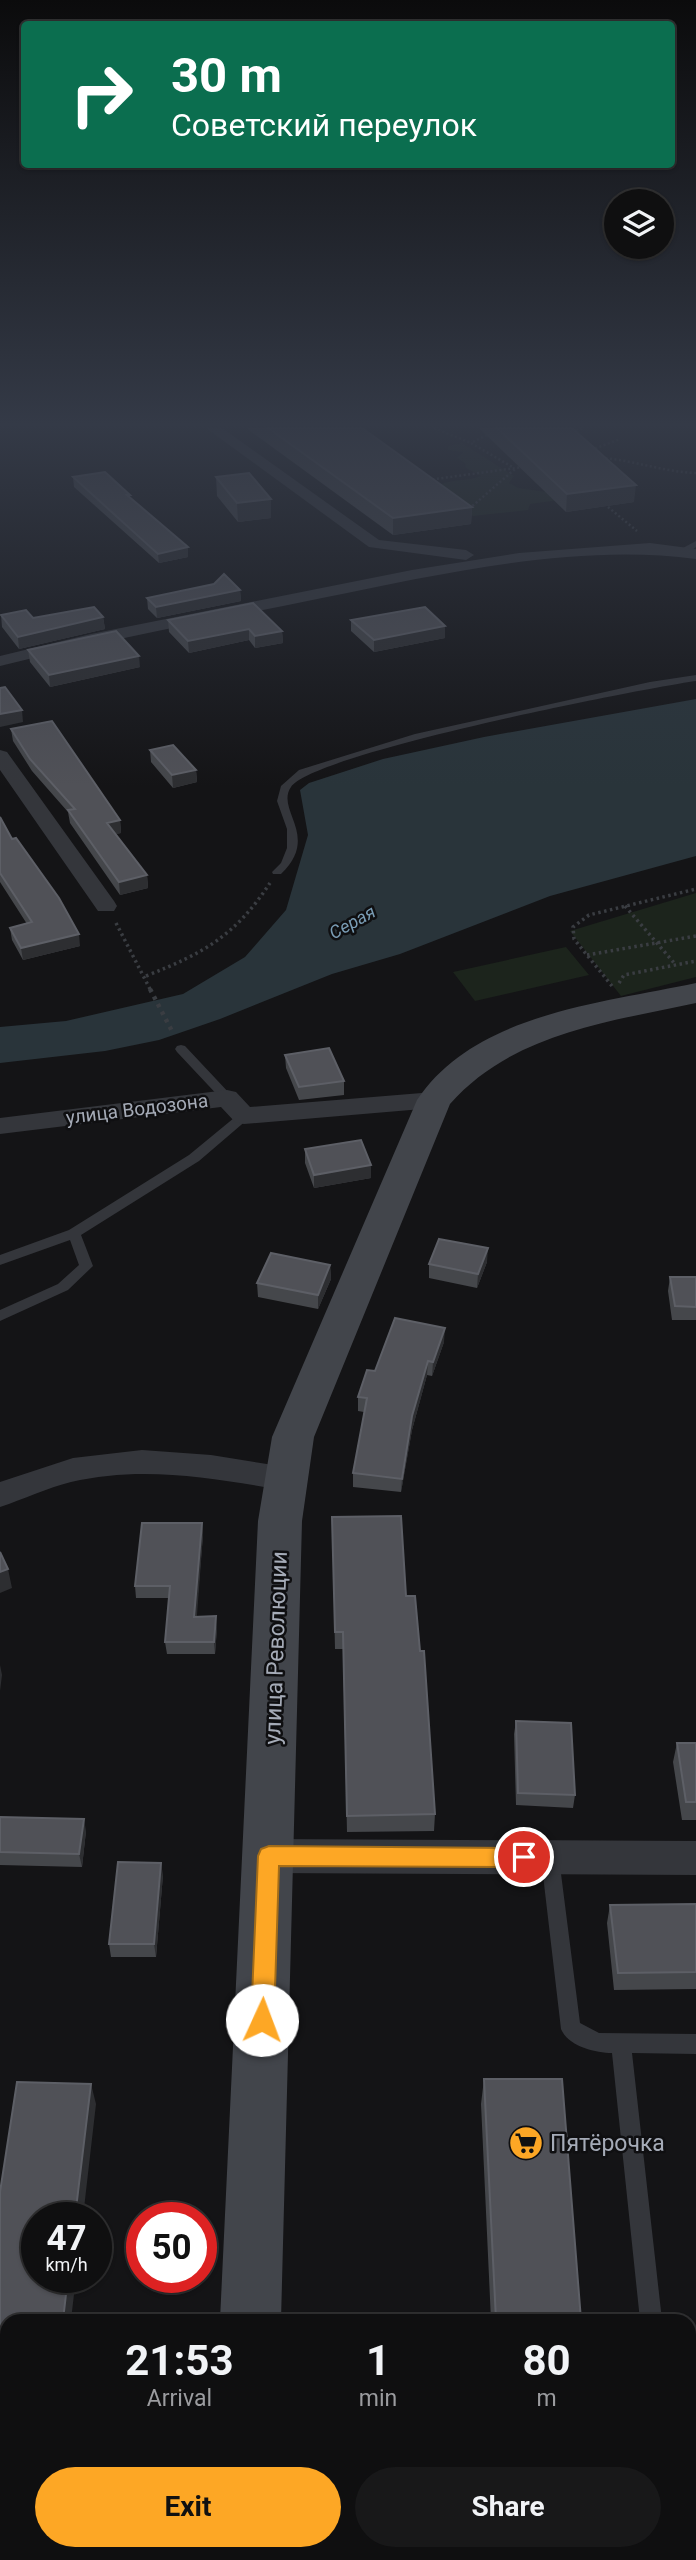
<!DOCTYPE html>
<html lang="en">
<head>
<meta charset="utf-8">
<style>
	body { margin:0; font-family:Roboto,sans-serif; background:#181819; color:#f1f3f6; height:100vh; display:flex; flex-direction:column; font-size:26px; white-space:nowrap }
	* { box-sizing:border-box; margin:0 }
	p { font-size:23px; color:#9b9c9f }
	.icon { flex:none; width:38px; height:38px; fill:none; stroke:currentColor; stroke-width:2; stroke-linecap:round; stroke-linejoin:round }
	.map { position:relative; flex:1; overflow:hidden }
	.panel { position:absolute; left:0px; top:2314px; width:696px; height:247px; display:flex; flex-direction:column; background:#0f0f10; border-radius:21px 21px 0 0; box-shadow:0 2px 5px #0004,0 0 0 2px #2f2f30 }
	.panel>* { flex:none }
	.top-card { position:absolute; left:21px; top:21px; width:654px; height:147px; border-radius:7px; box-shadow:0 2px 5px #0004,0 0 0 2px #2f2f30; background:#0b6e4f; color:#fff; overflow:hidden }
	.buttons { position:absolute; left:604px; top:189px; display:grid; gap:14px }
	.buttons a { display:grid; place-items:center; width:70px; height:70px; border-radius:50%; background:#0f0f10; box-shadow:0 2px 5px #0004,0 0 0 2px #2f2f30; font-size:35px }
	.speed { position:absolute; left:21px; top:2202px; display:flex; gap:14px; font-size:35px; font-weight:700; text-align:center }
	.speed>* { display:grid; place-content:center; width:91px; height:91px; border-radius:50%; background:#0f0f10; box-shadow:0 2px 5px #0004,0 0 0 2px #2f2f30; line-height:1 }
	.speed small { font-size:18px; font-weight:400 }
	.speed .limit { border:10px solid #d22; background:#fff; color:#111 }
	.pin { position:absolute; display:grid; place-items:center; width:60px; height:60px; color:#fff; margin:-30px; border:4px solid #fff; border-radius:50%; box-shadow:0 2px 7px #0007 }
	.me { position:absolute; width:77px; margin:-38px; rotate:2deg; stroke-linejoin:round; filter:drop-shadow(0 0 5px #0008) }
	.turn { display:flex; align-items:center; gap:24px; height:147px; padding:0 35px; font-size:32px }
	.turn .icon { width:91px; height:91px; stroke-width:2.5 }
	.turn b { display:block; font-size:49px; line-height:60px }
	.eta { display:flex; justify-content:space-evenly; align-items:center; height:119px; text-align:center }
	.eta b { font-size:42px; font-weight:700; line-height:49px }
	.primary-button { display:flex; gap:14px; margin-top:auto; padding:14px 35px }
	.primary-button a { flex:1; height:80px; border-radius:42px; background:#fda725; color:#111; font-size:28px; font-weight:700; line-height:80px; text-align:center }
	.primary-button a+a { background:#181819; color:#f1f3f6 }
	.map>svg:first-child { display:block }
	.green { fill:#1c241c }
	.water { fill:#29343a }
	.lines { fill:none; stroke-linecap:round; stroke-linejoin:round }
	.path-far2 { stroke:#3a3d42; stroke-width:2.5; stroke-dasharray:2 2.5; stroke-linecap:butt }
	.path-far1 { stroke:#3a3d42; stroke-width:3.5; stroke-dasharray:2.5 3.5; stroke-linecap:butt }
	.path { stroke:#3a3d42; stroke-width:4.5; stroke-dasharray:3.5 5; stroke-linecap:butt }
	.lane { fill:#34363b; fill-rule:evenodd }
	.street { fill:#34363b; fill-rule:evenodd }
	.secondary { fill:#42454b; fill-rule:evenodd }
	.wall { fill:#45474b }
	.shaded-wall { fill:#2d2e31 }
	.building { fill:#505157; stroke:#5d5f66; stroke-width:2 }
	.route { fill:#fda725; stroke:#a46d18; stroke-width:2 }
	.labels { text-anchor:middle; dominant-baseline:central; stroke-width:5; stroke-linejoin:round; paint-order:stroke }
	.far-water-label { font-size:18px; font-style:italic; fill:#799cb4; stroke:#0f0f11 }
	.street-label { font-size:19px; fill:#a5abb7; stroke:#0f0f11 }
	.near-street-label { font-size:23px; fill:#a5abb7; stroke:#0f0f11 }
	.near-poi-label { font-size:23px; fill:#a5abb7; stroke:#0f0f11; text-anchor:start }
</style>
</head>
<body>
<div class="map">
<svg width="696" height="2560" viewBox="0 0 696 2560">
	<rect width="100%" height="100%" fill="#141416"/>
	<!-- green -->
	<path class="green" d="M462 443 514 476 509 483 518 488 581 497 530 504 528 510 473 516 437 486C452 478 466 482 481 476L466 468 465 463 457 458 463 452 448 450V446Z
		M696 893V977L621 996 570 931Z
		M566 947 589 975 475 1001 453 972Z"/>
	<!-- water -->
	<path class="water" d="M696 699V856L550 896 400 954 332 974 220 1019 159 1040 105 1051 0 1063V1027L66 1021 183 994 245 957 286 910 308 835 300 790 309 783 383 759 484 737Z"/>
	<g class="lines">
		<!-- path-far2 -->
		<path class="path-far2" d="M434 428 471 443
			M572 432 583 428
			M491 433 471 443 514 468
			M591 450 620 439
			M601 458C634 460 663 472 696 473
			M428 480 523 467
			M608 507 637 531
			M469 509 515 469"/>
		<!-- path-far1 -->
		<path class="path-far1" d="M625 906 675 964
			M116 923 151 991
			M587 955 696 936
			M146 976C204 953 235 936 270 883
			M619 983 624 975 696 961
			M612 986 574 939 573 927 589 915 696 889"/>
		<!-- path -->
		<path class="path" d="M150 989 173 1033"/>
		<!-- lane -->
		<path class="lane" d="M696 541V547L689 552H683V548Z
			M696 675V681C639 689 314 753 291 787 275 810 321 836 281 874H273L272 872 281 863 287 848V829L277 801 281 786 299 770 415 734 650 682Z
			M181 1045 185 1046 231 1095 233 1098 231 1101H223L177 1052 175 1049 177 1046Z
			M244 1112 248 1113 250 1116 248 1119 199 1161 81 1235 93 1266 68 1290 0 1321V1310L58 1284 79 1265 70 1240 0 1265V1255L69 1230 189 1155 240 1113Z
			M550 1849 557 1852 559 1858 580 2023 599 2033 696 2034V2054L632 2053 662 2320H640L612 2053C595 2053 568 2046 561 2029L541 1858 543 1852Z
			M665 2553H689V2560H665Z"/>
		<!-- street -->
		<path class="street" d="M206 428H222L379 540 466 550 474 555 466 560 369 547Z
			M650 543 696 549V559C575 543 441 574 322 598 215 620 107 640 0 666V656L91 634 412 570 519 553Z
			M0 750 7 752 114 901 117 906 114 911H98L0 770Z
			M227 1090 236 1092 250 1107 434 1092 443 1094 447 1100 443 1106 434 1108 244 1124 235 1122 221 1107 0 1134V1118Z
			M142 1450 211 1455 286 1467 297 1470 302 1479 297 1488 286 1491C216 1478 142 1465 71 1482 47 1488 24 1499 0 1507V1482L73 1458Z
			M269 1839 696 1841V1875L269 1873 256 1868 250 1856 256 1844Z"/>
		<!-- secondary -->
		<path class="secondary" d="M696 983V1003C608 1022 513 1033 450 1104L314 1437 302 1521 281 2320H220L258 1521 272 1437 417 1100C475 1013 603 1003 696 983Z
			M208 2553H274V2560H208Z"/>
	</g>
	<!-- wall -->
	<path class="wall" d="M246 428H362L472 507 471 524 393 535Z
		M479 428H572L634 502 566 512Z
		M73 477 131 499 188 547V557L159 563 74 487Z
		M216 477 271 518 238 522 217 496Z
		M214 584 240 590 241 601 157 618 148 609 147 598Z
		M1 615 33 618 103 617 105 629 19 649 2 627Z
		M168 620 282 631 283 643 255 648 249 640 189 653 169 632Z
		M351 620 445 626V638L374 652 351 631Z
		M28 650 140 667 50 687 30 662Z
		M11 729 120 820 121 833 115 834 147 875 148 888 120 895 70 823 68 812 32 771 13 741Z
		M150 750 196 770 197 782 173 788 151 762Z
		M0 817 12 839 80 946 23 960 12 940 10 928 27 924 0 882Z
		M285 1055 344 1081V1095L299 1100 286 1068Z
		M305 1149 371 1178 314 1188 305 1163Z
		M487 1262 477 1288 429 1278V1264Z
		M330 1265 331 1279 318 1309 258 1297 257 1283Z
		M670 1277H696V1320H672L668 1291Z
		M444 1342 432 1376 427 1375 412 1430 401 1492 353 1487V1473L364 1412 358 1411V1397L375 1371Z
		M332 1517 406 1596 420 1651 435 1814 434 1831 347 1832 343 1649H335Z
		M202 1523 203 1535 196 1617 217 1628 215 1654H167L165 1642 169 1598H136L135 1586Z
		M516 1721 575 1795 573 1808 516 1805 514 1734Z
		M677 1743H696V1820H682L673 1762Z
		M0 1817 86 1831 82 1867 0 1865Z
		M163 1875 156 1957H111L109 1944Z
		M696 1904V1989L614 1990 607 1923 610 1905Z
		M484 2079 581 2320H491L481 2104Z
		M502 2553H600V2560H503Z"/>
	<!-- shaded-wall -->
	<path class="shaded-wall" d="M636 485 634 502 566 512 567 494Z
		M271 499V518L238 522 237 503Z
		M472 507 471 524 393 535V518Z
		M188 547V557L159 563 158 554Z
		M240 590 241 601 157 618 156 607Z
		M103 617 105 629 19 649 18 637Z
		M445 626V638L374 652V640Z
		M249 629V640L189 653 188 641Z
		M282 631 283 643 255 648V636Z
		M139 656 140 667 50 687 49 675Z
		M22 710 23 722 0 727V714Z
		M196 770 197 782 173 788 172 775Z
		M120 820 121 833 108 836 107 823Z
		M147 875 148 888 120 895 119 882Z
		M79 934 80 946 23 960 21 948Z
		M371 1165V1178L314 1188V1175Z
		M488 1248 487 1262 477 1288 478 1274Z
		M330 1265 331 1279 318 1309V1295Z
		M445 1328 444 1342 432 1376 433 1362Z
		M428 1361 427 1375 412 1430 401 1492 402 1479 412 1416Z
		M202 1523 203 1535 196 1628 194 1617Z
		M8 1569 12 1588 0 1593V1572Z
		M216 1616 217 1628 215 1654 214 1642Z
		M0 1665 2 1675 0 1691Z
		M84 1819 86 1831 82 1867 79 1854Z
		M161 1863 163 1875 156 1957 154 1944Z
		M91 2084 96 2104 83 2217H75Z
		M68 2277H76L71 2320H63Z
		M35 2553H43L42 2560H34Z"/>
	<!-- building -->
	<path class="building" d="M268 428H362L472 507 393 518Z
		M497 428H572L636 485 567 494Z
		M105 472 130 495H127L188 547 158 554 73 477Z
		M249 473 271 499 237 503 216 477Z
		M224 574 240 590 156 607 147 598 214 584Z
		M253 603 282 631 255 636 249 629 188 641 168 620Z
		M94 607 103 617 18 637 1 615 26 610 33 618Z
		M425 607 445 626 374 640 351 620Z
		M116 631 139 656 49 675 28 650Z
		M5 687 22 710 0 714V688Z
		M52 721 120 820 107 823 147 875 119 882 68 810 75 809 30 759 11 729Z
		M173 745 196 770 172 775 150 750Z
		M0 817 12 839 16 838 59 898 79 934 21 948 10 928 32 922 0 873Z
		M329 1048 344 1081 299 1087 285 1055Z
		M361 1140 371 1165 314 1175 305 1149Z
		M439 1239 488 1248 478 1274 429 1264Z
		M271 1253 330 1265 318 1295 257 1283Z
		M670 1277H696V1307L675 1306Z
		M395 1318 445 1328 433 1362 428 1361 412 1416 402 1479 353 1473 367 1398 358 1397 367 1370 375 1371Z
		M401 1516 406 1596H415L420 1651H424L435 1814 347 1816 343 1632H335L332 1517Z
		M142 1523H202L194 1617 216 1616 214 1642H165L170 1586H135Z
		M0 1552 8 1569 0 1572Z
		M516 1721 571 1723 575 1795 518 1793Z
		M677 1743H696V1802H686Z
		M0 1817 84 1819 79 1854 0 1852Z
		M118 1862 161 1863 154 1944H109Z
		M696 1904V1972L618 1973 610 1905Z
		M484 2079H562L581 2320H496Z
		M17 2082 91 2084 75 2217H37V2277H68L63 2320H7V2553H35L34 2560H0V2192Z
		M508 2553H600V2560H508Z"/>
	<!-- sky -->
	<linearGradient id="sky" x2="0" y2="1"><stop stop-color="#0b0b0c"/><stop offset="0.54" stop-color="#343a47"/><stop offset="1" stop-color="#343a47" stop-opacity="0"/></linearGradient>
	<rect width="696" height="786" fill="url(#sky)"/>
	<!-- route -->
	<path class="route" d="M269 1846 524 1848 532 1851 535 1857 532 1864 524 1867 279 1866 274 2020 270 2028 262 2031 254 2028 251 2020 258 1856 261 1849Z"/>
	<!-- icons -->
	<defs>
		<g id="supermarket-disc" transform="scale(1.75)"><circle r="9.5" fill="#fda725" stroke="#0f0f11"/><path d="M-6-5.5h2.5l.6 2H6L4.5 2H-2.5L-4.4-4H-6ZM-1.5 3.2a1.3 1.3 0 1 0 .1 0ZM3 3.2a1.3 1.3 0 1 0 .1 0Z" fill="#111"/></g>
	</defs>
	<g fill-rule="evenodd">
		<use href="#supermarket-disc" x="526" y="2143"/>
	</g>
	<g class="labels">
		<!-- far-water labels -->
		<g class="far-water-label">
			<text transform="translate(352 922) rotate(-29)">Серая</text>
		</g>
		<!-- street labels -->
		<g class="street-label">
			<text transform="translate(137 1109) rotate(-7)">улица Водозона</text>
		</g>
		<!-- near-street labels -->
		<g class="near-street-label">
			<text transform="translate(276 1648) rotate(-88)">улица Революции</text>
		</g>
		<!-- near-poi labels -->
		<g class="near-poi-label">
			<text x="550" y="2143">Пятёрочка</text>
		</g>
	</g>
</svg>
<div class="buttons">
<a><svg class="icon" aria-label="layers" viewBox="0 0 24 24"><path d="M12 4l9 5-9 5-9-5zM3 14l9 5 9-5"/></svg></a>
</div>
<div class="speed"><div>47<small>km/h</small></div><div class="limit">50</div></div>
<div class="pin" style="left:524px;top:1857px;background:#d93025"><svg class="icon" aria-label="arrive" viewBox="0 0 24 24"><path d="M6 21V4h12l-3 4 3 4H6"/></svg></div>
<svg class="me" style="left:262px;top:2020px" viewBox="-20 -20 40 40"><circle r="19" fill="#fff"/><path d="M0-13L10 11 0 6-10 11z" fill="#fda725"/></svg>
<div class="top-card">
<div class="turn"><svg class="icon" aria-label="right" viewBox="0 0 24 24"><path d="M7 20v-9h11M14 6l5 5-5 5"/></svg><div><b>30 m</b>Советский переулок</div></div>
</div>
<section class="panel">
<div class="eta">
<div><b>21:53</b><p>Arrival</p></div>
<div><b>1</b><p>min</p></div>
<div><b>80</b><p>m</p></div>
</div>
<div class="primary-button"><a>Exit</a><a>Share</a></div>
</section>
</div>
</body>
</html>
